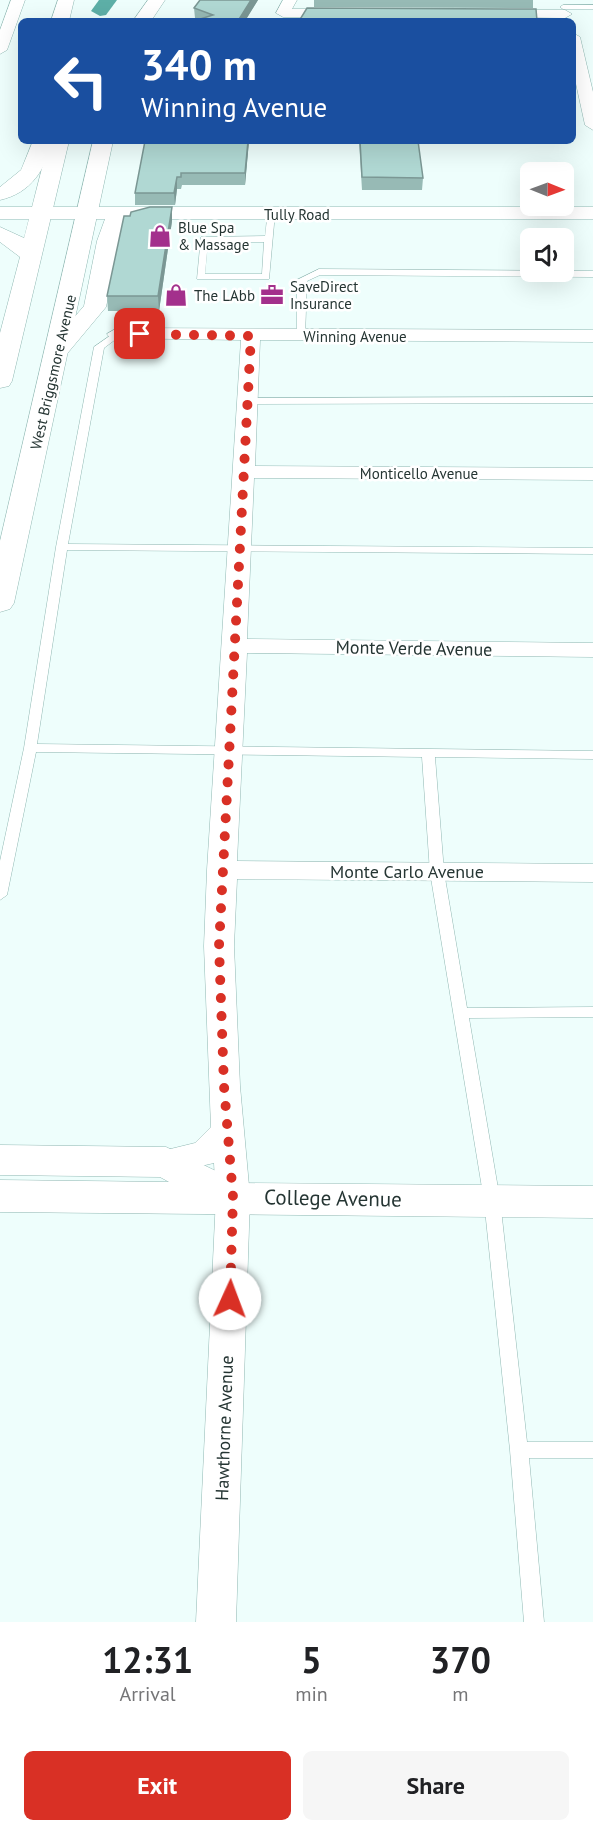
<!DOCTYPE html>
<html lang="en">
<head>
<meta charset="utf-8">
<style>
	body { margin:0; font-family:"PT Sans",sans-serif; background:#f6f6f6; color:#202124; height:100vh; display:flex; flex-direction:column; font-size:22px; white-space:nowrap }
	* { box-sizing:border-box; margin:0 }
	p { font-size:20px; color:#757577 }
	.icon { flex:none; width:33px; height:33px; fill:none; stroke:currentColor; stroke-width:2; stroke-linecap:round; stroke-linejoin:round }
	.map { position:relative; height:1622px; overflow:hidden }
	.side { display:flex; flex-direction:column; background:#fff; flex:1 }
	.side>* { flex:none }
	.top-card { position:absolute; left:18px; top:18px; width:558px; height:126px; border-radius:9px; box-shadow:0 6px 24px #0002; background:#1a4fa0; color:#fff; overflow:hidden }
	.needle { width:39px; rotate:91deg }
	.controls { position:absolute; left:520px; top:162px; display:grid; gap:12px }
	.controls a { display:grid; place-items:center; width:54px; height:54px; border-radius:9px; background:#fff; box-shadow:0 6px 24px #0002; font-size:30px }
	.pin { position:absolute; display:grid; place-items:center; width:51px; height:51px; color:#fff; margin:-26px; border-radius:12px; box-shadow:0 3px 9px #0006 }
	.me { position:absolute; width:66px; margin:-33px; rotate:2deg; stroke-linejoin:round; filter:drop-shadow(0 0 4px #0008) }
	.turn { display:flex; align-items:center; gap:21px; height:126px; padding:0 24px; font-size:27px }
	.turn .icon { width:78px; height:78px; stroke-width:2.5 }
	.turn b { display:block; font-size:42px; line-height:51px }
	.eta { display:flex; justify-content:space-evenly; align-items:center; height:102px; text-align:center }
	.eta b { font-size:36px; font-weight:700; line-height:42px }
	.primary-button { display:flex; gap:12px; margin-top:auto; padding:12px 24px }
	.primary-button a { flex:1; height:69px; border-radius:9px; background:#d93025; color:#fff; font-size:24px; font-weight:700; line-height:69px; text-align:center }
	.primary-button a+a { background:#f6f6f6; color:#202124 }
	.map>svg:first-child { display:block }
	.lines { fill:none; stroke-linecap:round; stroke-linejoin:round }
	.canal { fill:#5dafa7; fill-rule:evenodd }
	.service-casing { stroke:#90b8b3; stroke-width:1 }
	.minor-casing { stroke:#90b8b3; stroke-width:1 }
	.tertiary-casing { stroke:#90b8b3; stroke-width:1 }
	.secondary-casing { stroke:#90b8b3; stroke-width:1 }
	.primary-casing { stroke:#90b8b3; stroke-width:1 }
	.service { fill:#fff; fill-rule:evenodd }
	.minor { fill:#fff; fill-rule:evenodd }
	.tertiary { fill:#fff; fill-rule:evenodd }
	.secondary { fill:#fff; fill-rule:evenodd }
	.primary { fill:#fff; fill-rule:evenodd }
	.wall { fill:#97bab5 }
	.shaded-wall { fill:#7b9794 }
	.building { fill:#b0d8d3; stroke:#7b9794; stroke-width:1.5 }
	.route { stroke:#d93025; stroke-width:10; stroke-dasharray:0 18 }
	.labels { text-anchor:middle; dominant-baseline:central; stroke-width:5; stroke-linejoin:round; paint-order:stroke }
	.far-street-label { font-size:15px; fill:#253533; stroke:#fff }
	.far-poi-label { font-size:15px; fill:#253533; stroke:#fff; text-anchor:start }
	.street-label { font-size:18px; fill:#253533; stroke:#fff }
	.near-street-label { font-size:21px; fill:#253533; stroke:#fff }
</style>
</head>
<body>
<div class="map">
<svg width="593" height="1622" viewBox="0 0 593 1622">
	<rect width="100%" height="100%" fill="#eefefc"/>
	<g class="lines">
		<!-- canal -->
		<path class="canal" d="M99 0H117L106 15 100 16 91 11Z"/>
		<!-- service casing -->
		<g class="service-casing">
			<path id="service" d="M593 5V9H563L560 7 563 5Z
				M268 211 275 213 269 279H197L201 237 265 236ZM208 242H264L262 274H205Z
				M319 269 593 271V277L320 275 307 281 305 336 297 338V280Z
				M117 331 122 334 120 336 104 348 68 544 593 548V554L67 550 37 744 593 751V759L435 757 444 872 467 1008 593 1007V1017L469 1018 500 1200 527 1442H593V1458H529L544 1622H524L510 1450 484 1200 430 872 422 757 36 752 7 895 0 900V861L24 748 56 547 94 347Z
				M593 397V403L249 404 244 401 249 398Z"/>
		</g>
		<!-- minor casing -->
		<g class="minor-casing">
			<path id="minor" d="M11 0H25L7 50 0 54V30Z
				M283 0H297L292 9H341L348 13 341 17H283L276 13Z
				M500 10H565L572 14 565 18 495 17V11Z
				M573 33 580 37 593 92V130L585 125 573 70Z
				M117 328 593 330V342L260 340 255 466 593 468V480L254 478 247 639 593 643V657L247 653 237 861 593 864V882L237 879 234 946 240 1086 250 1197 236 1622H196L216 1197 214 1163 166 1174 154 1171 150 1162 154 1153 195 1143 211 1127 204 946 207 870 241 340 110 338 107 334Z"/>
		</g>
		<!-- tertiary casing -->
		<g class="tertiary-casing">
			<path id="tertiary" d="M0 1145 166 1147 241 1183 593 1186V1218L0 1212V1180L169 1182 160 1177 0 1175Z"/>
		</g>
		<!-- secondary casing -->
		<g class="secondary-casing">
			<path id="secondary" d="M33 141H53C45 170 31 193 0 200V187L21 170Z
				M0 207H593V219H150L123 226 106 307 66 355H50L46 350 84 306 97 241 105 219H0Z"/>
		</g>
		<!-- primary casing -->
		<g class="primary-casing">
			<path id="primary" d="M58 0H74L69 21H51Z
				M148 0H165L151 21H133Z
				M49 141H69L12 381 9 386 0 388V333L20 257 0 242V227L24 238Z
				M93 141H113L14 603 10 609 0 612V541Z"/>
		</g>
		<!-- service -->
		<use href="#service" class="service"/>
		<!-- minor -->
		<use href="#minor" class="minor"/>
		<!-- tertiary -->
		<use href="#tertiary" class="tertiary"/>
		<!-- secondary -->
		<use href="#secondary" class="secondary"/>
		<!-- primary -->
		<use href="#primary" class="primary"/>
	</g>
	<!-- wall -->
	<path class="wall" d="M200 0H258L245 21 198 20 195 18 194 8Z
		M314 0H533V8L314 7Z
		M249 141 245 185H182L181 189H177L175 205H135V193Z
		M359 141H418L423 178 422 190H362Z
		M172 221 159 311H108L107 296Z"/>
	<!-- shaded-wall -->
	<path class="shaded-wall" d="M251 0H258L245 21H238Z
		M248 141H249L245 185V173Z
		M177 177V189L175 205 174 193Z
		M172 207V221L159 311 158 296Z"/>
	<!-- building -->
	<path class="building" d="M200 0H251L238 21H194L213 15 194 8Z
		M307 8 536 9 537 21H299Z
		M145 141H248L245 173H181V177H177L174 193H135Z
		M360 141H418L423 178 362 177Z
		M150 207H172L158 296H107L124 216H130L131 212Z"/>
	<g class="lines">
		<!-- route -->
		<path class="route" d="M140 334 251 336 219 946 224 1086 233 1197 230 1299"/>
	</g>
	<!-- icons -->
	<defs>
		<g id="shop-bare" transform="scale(1.8)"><path d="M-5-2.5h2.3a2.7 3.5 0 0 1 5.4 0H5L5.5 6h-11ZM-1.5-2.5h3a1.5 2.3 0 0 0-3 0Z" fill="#a3308c" stroke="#fff" stroke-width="2.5" paint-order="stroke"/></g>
		<g id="office-bare" transform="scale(1.8)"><path d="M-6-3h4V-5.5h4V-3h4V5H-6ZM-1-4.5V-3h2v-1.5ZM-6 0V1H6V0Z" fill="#a3308c" stroke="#fff" stroke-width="2.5" paint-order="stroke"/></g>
	</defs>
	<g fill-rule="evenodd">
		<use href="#shop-bare" x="160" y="236"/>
		<use href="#shop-bare" x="176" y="295"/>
		<use href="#office-bare" x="272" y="295"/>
	</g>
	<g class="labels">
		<!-- far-street labels -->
		<g class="far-street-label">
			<text x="297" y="214">Tully Road</text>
			<text x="355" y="336">Winning Avenue</text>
			<text transform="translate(53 372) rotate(-77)">West Briggsmore Avenue</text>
			<text x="419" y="473">Monticello Avenue</text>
		</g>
		<!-- far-poi labels -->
		<g class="far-poi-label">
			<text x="178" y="227">Blue Spa<tspan x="178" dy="17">&amp; Massage</tspan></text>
			<text x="290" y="286">SaveDirect<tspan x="290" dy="17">Insurance</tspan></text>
			<text x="194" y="295">The LAbb</text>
		</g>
		<!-- street labels -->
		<g class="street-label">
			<text transform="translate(414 648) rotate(1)">Monte Verde Avenue</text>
			<text x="407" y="871">Monte Carlo Avenue</text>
			<text transform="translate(224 1428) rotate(-88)">Hawthorne Avenue</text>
		</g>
		<!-- near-street labels -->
		<g class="near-street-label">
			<text transform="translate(333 1198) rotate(1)">College Avenue</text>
		</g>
	</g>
</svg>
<div class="controls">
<a><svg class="needle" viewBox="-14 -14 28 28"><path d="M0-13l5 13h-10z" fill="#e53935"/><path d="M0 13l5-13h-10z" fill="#757577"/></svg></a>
<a><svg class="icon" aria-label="sound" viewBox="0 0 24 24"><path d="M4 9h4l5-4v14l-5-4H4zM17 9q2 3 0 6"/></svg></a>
</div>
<div class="pin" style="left:140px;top:334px;background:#d93025"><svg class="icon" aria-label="arrive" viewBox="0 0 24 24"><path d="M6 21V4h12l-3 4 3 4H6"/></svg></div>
<svg class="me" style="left:230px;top:1299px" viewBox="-20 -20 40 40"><circle r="19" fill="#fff"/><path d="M0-13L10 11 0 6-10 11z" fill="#d93025"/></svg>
<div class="top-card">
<div class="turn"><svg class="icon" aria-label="left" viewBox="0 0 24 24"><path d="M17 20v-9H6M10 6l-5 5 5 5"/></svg><div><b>340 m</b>Winning Avenue</div></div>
</div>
</div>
<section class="side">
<div class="eta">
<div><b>12:31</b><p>Arrival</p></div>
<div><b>5</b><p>min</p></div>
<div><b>370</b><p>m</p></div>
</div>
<div class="primary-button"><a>Exit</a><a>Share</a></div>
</section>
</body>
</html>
